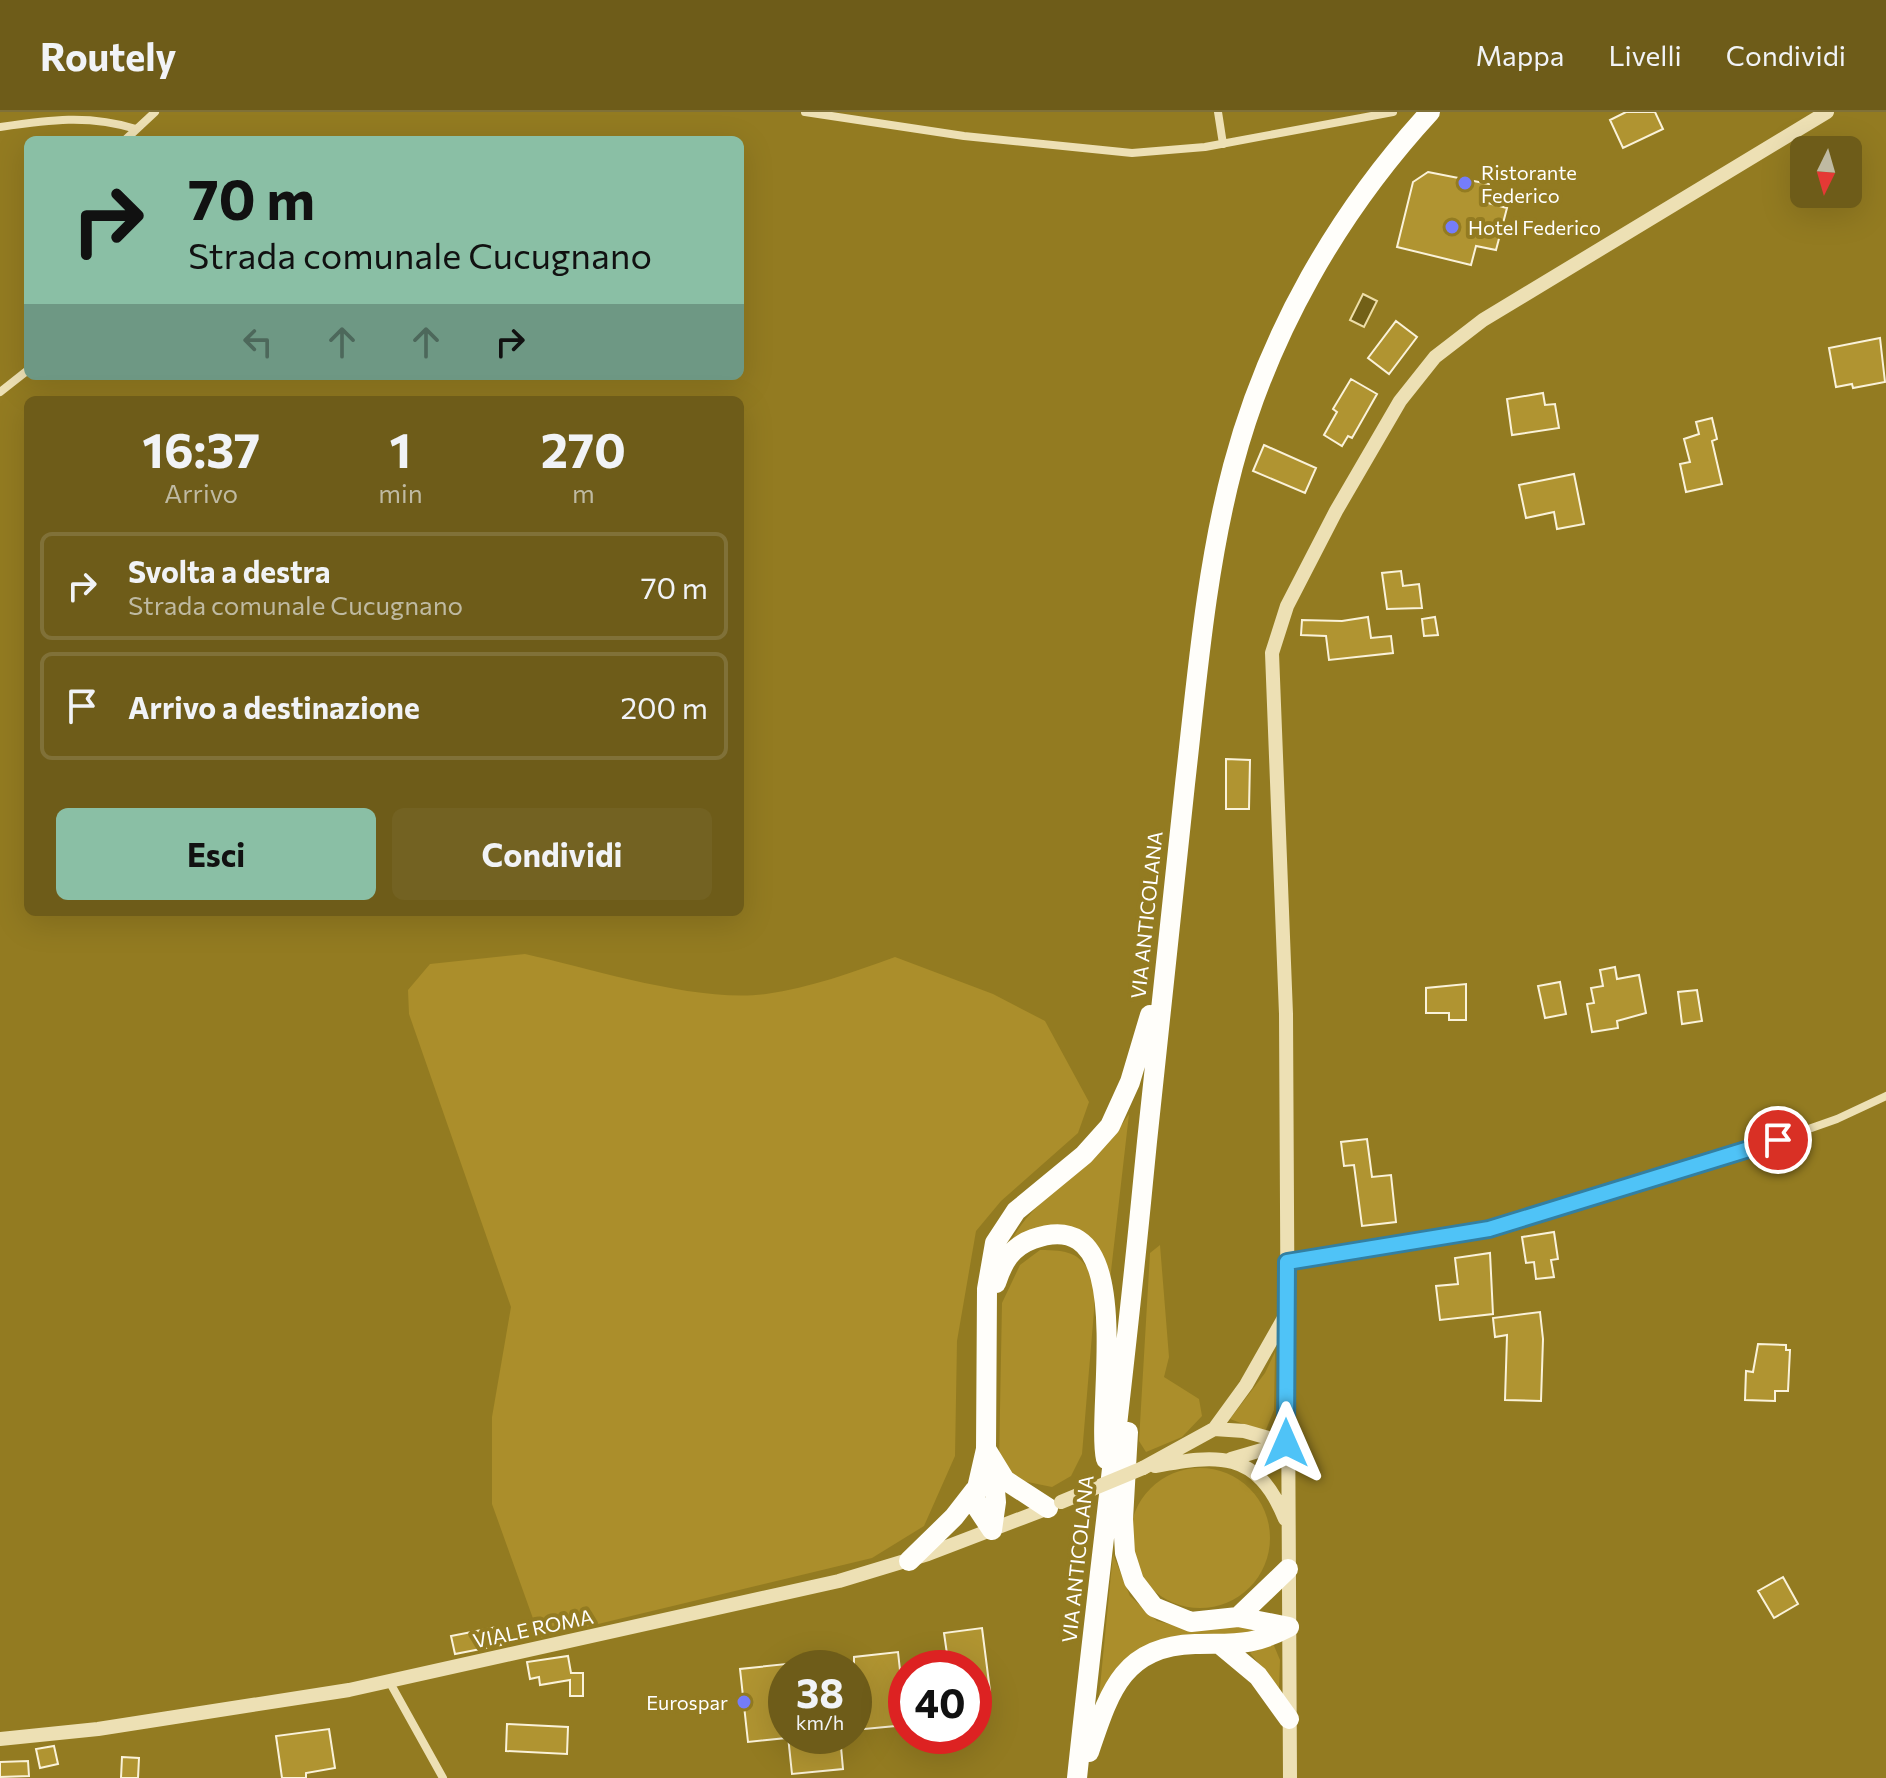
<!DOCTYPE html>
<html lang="it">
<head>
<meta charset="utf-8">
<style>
	body { margin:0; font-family:Commissioner,sans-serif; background:#736222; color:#f1f3f6; height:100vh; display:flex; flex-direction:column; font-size:30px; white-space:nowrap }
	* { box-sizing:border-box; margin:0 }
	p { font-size:26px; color:#bfbaa2 }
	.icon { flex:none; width:44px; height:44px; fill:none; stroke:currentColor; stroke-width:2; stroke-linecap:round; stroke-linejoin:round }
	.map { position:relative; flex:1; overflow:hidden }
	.drawer { position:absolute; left:24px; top:284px; width:720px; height:520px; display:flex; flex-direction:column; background:#6e5c19; border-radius:12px; box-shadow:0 8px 32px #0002 }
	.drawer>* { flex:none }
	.banner { position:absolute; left:24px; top:24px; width:720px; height:244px; border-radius:12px; box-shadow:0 8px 32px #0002; background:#8abfa5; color:#111; overflow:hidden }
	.needle { width:52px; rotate:185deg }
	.buttons { position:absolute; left:1790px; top:24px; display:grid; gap:16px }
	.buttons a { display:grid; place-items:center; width:72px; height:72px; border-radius:12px; background:#6e5c19; box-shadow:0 8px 32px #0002; font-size:40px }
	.speed { position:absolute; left:768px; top:1538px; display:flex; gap:16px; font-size:40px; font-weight:700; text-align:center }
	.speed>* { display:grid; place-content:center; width:104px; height:104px; border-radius:50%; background:#6e5c19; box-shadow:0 8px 32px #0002; line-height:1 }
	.speed small { font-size:20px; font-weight:400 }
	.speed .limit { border:12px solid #d22; background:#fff; color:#111 }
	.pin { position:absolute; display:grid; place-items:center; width:68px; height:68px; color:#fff; margin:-34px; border:4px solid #fff; border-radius:50%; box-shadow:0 2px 8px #0007 }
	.me { position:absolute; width:88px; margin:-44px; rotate:0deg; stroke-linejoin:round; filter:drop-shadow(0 0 6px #0008) }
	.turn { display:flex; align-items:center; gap:28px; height:168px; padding:0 32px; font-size:36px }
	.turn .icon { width:104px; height:104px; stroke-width:2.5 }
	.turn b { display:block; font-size:56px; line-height:68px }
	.lanes { display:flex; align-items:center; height:76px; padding:0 32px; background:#0003; justify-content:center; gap:40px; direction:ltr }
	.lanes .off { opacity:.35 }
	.eta { display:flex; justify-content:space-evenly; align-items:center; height:136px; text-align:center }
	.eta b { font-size:48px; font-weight:700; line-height:56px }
	.action { display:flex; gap:16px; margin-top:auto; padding:16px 32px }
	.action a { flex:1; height:92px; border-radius:12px; background:#8abfa5; color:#111; font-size:32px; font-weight:700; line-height:92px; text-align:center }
	.action a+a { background:#736222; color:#f1f3f6 }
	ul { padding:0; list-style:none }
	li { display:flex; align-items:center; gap:24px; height:108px; margin:0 16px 12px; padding:0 16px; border:4px solid #807138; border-radius:12px }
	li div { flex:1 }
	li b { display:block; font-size:30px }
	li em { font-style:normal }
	header { display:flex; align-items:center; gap:48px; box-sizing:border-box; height:112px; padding:0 40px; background:#6e5c19; border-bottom:2px solid #807138 }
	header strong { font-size:38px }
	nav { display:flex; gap:44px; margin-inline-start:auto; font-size:28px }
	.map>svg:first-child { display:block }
	.green { fill:#ab8e2b }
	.water { fill:#726017; stroke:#eedea7; stroke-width:2 }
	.building { fill:#b09431; stroke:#faf2d9; stroke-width:2 }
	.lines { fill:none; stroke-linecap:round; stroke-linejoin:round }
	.minor { stroke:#ede0b4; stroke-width:8 }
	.tertiary { stroke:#ede0b4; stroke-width:14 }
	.primary { stroke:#fffefa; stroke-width:20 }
	.tertiary-bridge { stroke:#ede0b4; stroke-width:14 }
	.route-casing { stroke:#337fa1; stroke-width:20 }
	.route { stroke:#4fc3f7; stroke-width:14 }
	.poi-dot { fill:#757dfa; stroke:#937b21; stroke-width:3 }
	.labels { text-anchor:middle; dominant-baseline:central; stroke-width:8; stroke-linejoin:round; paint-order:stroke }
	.poi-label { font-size:20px; fill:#fff; stroke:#937b21; text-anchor:start }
	.street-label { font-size:20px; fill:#fff; stroke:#937b21 }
</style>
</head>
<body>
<header>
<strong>Routely</strong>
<nav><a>Mappa</a><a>Livelli</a><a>Condividi</a></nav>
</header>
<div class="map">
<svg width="1886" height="1666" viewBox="0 0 1886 1666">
	<rect width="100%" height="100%" fill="#937b21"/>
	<!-- green -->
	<path class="green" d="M525 842C593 857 697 891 766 882 810 876 853 860 895 845L993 882 1045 909 1089 990 1078 1021 1001 1089 976 1119 957 1229 955 1344 924 1414 872 1446 540 1526 492 1392V1305L511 1195 409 902 408 878 430 852Z
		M1129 1002 1110 1168C1099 1108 1055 1101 1009 1134 1029 1086 1098 1053 1129 1002Z
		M1160 1133 1169 1245 1164 1265 1199 1287 1202 1304 1182 1325 1146 1340 1139 1329 1150 1141Z
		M1040 1138C1074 1138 1084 1143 1096 1175L1082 1342 1071 1364 1052 1375 1018 1368 999 1351 1002 1191 1020 1153Z
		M1275 1240 1274 1298 1265 1320 1230 1307 1265 1261Z
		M1130 1426a70 70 0 1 1 140 0a70 70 0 1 1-140 0Z
		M1113 1442 1130 1484 1157 1509 1190 1517 1233 1512 1262 1520 1191 1526 1099 1585Z
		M1272 1529 1280 1548 1279 1577 1250 1541Z"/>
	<!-- water -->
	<path class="water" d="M1363 182 1377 189 1364 215 1350 208Z"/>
	<!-- building -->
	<path class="building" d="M1626 0H1655L1663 17 1623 36 1610 8Z
		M1428 60 1489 72 1484 90 1507 96 1496 138 1476 134 1471 153 1397 135 1413 70Z
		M1396 209 1417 225 1389 262 1368 246Z
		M1880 226 1885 270 1853 276 1852 272 1836 275 1829 236Z
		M1351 267 1377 282 1352 326 1348 324 1342 334 1324 323 1337 300 1333 297Z
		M1543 281 1545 293 1555 292 1559 316 1512 323 1507 287Z
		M1712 306 1717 327 1712 329 1722 372 1686 380 1680 352 1690 350 1684 327 1699 322 1696 310Z
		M1264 333 1316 356 1305 381 1253 359Z
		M1574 362 1584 412 1557 417 1554 400 1526 406 1519 373Z
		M1401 459 1403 474 1419 472 1422 496 1387 497 1382 461Z
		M1368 505 1371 526 1391 524 1393 541 1329 548 1326 524 1301 523 1302 508 1342 509Z
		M1435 505 1438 523 1424 524 1422 507Z
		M1226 647 1250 648 1249 697H1226Z
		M1615 855 1617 867 1639 863 1646 901 1617 909 1618 916 1592 920 1587 892 1594 891 1591 876 1603 874 1600 858Z
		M1560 870 1566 902 1545 906 1538 874Z
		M1466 872V908H1449V901H1426V876Z
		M1697 878 1702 909 1682 912 1678 880Z
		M1367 1027 1372 1065 1391 1063 1396 1110 1362 1114 1354 1053 1344 1054 1341 1030Z
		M1554 1120 1558 1147 1551 1148 1554 1165 1536 1167 1534 1150 1526 1151 1522 1125Z
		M1490 1141 1493 1202 1440 1208 1436 1174 1458 1172 1455 1146Z
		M1540 1200 1543 1227 1541 1289 1505 1288 1507 1223 1495 1225 1493 1206Z
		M1758 1232 1786 1233V1238H1790L1788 1279H1775V1289L1745 1288 1746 1259 1753 1260Z
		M1783 1465 1798 1492 1774 1506 1758 1479Z
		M497 1515 501 1533 455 1542 451 1524Z
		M982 1516 990 1579 974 1581V1556H949L944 1521Z
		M898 1540 906 1613 854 1618V1545Z
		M568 1544 571 1561H583V1584H570V1568L540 1573 539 1565 530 1567 527 1550Z
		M786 1552V1626L748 1630 740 1557Z
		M507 1612 568 1615 567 1642 506 1639Z
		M329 1617 335 1656 306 1661V1666H282L276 1624Z
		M788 1624H840L843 1657 792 1662Z
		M54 1634 58 1652 40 1656 36 1637Z
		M122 1645 139 1646 138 1666H121Z
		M28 1649 29 1664 0 1665V1650Z"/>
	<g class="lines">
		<!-- minor -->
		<path class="minor" d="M805 0 964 24 1132 41 1205 35 1393 0
			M1218 0 1223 32
			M0 15C48 8 89 2 136 17
			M125 28 155 0
			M0 280 28 258
			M1287 1150 1401 1134 1508 1112 1737 1042 1837 1007 1886 984
			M389 1569 443 1666"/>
		<!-- tertiary -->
		<path class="tertiary" d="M1214 1317 1244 1319 1286 1331
			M1231 1347 1286 1331
			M1155 1354C1217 1343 1257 1337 1285 1407
			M1143 1356 1214 1317 1246 1273 1284 1206
			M0 1627 98 1617 349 1578 839 1469 928 1442 1051 1395
			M1290 1666 1286 902 1272 541 1287 494 1336 399 1400 289 1435 245 1483 208 1827 0"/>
		<!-- primary -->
		<path class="primary" d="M996 1171C1003 1150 1011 1135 1033 1127 1141 1088 1095 1295 1106 1347
			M1128 1320 1123 1407 1125 1441 1134 1469 1154 1495 1191 1510 1238 1505 1288 1457
			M986 1337 1005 1368 1048 1396
			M992 1418 978 1397 975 1385 986 1337 987 1177 995 1131 1016 1099 1084 1043 1110 1014 1130 970 1150 903
			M992 1418 996 1390 993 1355
			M909 1449 954 1405 975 1378
			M1238 1505 1289 1515
			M1222 1534 1258 1564 1289 1607
			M1089 1640C1109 1581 1122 1534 1195 1532 1235 1531 1251 1535 1289 1515
			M1077 1666C1098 1467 1124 1269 1143 1070 1156 937 1170 804 1185 672 1197 566 1206 456 1233 354 1268 222 1338 100 1430 0"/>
		<!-- tertiary-bridge -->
		<path class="tertiary-bridge" d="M1061 1390 1143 1356"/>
	</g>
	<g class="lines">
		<!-- route casing -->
		<g class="route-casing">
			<path id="route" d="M1286 1331 1287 1150 1489 1117 1778 1028"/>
		</g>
		<!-- route -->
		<use href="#route" class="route"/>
	</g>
	<!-- markers -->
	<g class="poi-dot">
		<circle cx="1465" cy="71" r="8"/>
		<circle cx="1452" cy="115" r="8"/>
		<circle cx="744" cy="1590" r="8"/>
	</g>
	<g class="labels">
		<!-- poi labels -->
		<g class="poi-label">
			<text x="1481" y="60">Ristorante<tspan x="1481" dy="23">Federico</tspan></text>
			<text x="1468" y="115">Hotel Federico</text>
			<text x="728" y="1590" text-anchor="end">Eurospar</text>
		</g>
		<!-- street labels -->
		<g class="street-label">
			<text transform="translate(1146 803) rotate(-84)">VIA ANTICOLANA</text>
			<text transform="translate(1077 1447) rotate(-84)">VIA ANTICOLANA</text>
			<text transform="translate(533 1516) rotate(-12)">VIALE ROMA</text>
		</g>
	</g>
</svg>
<div class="buttons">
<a><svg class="needle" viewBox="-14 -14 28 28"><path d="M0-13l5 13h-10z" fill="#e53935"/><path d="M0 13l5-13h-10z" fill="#bfbaa2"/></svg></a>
</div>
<div class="speed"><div>38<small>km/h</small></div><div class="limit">40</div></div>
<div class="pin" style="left:1778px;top:1028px;background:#d93025"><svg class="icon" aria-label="arrive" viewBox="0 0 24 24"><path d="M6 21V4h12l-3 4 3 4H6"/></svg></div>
<svg class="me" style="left:1286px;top:1331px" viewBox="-20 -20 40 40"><path d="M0-17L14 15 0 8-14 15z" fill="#4fc3f7" stroke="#fff" stroke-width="4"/></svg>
<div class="banner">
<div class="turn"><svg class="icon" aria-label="right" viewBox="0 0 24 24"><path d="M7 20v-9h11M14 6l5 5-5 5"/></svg><div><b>70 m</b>Strada comunale Cucugnano</div></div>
<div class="lanes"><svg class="icon off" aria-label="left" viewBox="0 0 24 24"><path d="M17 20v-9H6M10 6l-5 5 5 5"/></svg><svg class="icon off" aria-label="ahead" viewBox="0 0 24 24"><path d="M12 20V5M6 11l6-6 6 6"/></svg><svg class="icon off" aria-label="ahead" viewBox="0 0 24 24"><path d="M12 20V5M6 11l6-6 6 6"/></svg><svg class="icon" aria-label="right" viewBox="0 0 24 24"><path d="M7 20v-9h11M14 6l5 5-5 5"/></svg></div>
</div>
<section class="drawer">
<div class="eta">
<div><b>16:37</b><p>Arrivo</p></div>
<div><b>1</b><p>min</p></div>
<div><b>270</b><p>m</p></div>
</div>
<ul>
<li><svg class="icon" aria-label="right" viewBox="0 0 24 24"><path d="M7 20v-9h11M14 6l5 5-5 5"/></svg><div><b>Svolta a destra</b><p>Strada comunale Cucugnano</p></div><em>70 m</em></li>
<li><svg class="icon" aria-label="arrive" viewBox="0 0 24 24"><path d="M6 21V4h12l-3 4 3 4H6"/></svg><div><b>Arrivo a destinazione</b></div><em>200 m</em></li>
</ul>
<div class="action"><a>Esci</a><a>Condividi</a></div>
</section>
</div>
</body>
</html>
